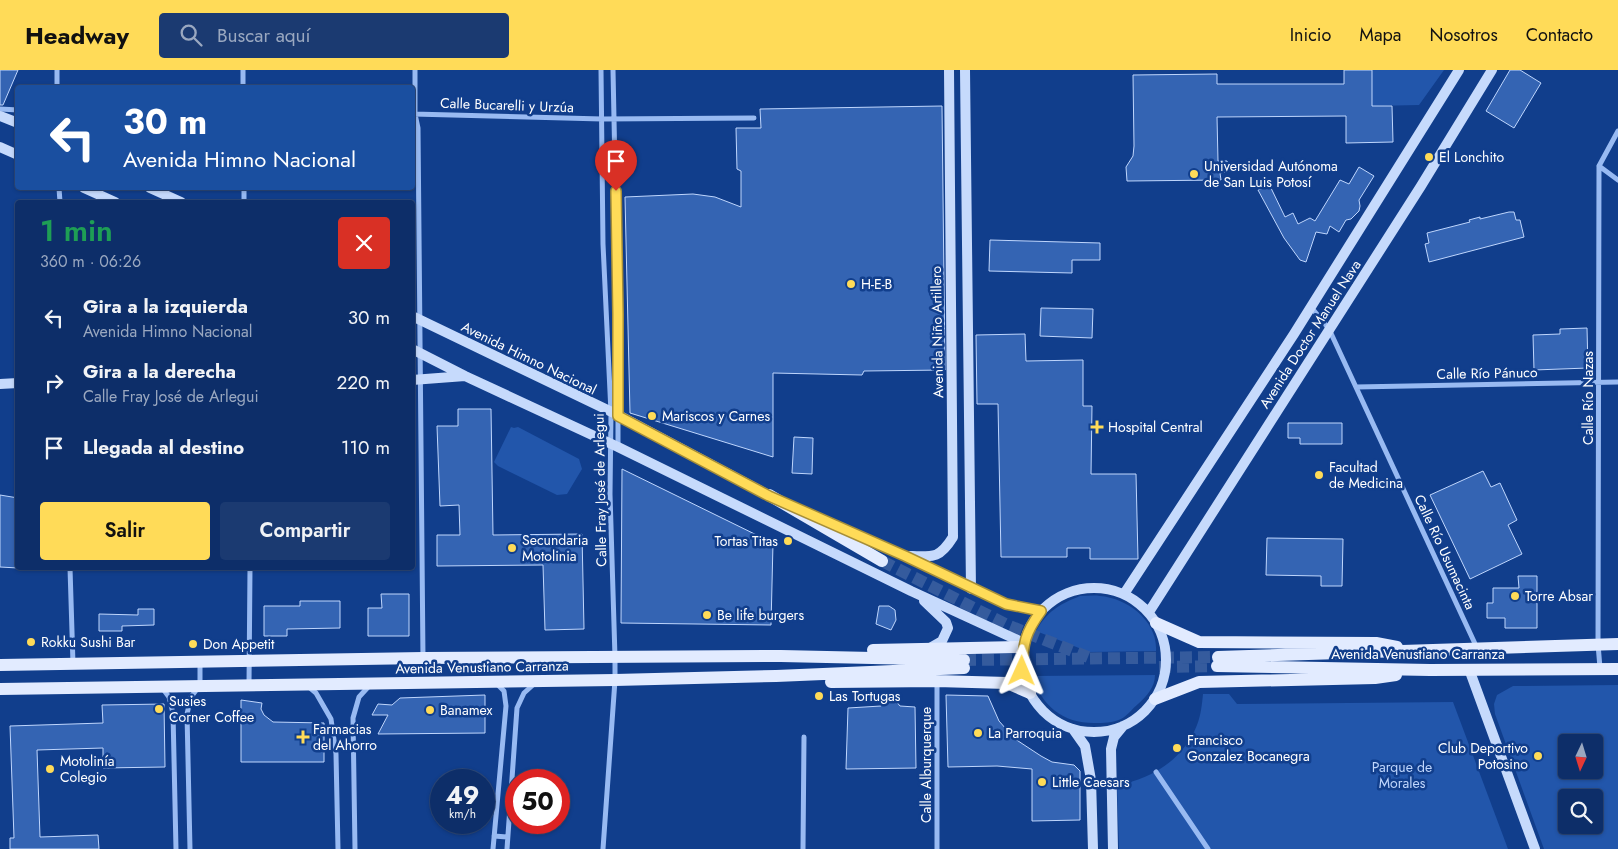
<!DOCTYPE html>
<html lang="es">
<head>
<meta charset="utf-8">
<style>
	body { margin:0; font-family:Jost,sans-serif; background:#1b3a71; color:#f1f3f6; height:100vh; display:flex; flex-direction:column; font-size:19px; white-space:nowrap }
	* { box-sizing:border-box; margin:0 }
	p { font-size:16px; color:#9aa8c0 }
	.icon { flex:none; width:28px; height:28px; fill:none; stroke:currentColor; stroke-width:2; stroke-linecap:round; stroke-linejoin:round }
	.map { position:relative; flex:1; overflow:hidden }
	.drawer { position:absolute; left:15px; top:130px; width:400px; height:370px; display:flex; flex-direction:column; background:#0d2e69; border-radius:5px; box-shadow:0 1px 4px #0004,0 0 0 1px #2d4a7d }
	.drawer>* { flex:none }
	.hud { position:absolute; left:15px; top:15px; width:400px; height:105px; border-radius:5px; box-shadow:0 1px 4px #0004,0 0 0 1px #2d4a7d; background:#1a4fa0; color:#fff; overflow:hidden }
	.needle { width:32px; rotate:184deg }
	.buttons { position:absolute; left:1558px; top:664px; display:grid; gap:10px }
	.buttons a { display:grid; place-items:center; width:45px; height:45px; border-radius:5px; background:#0d2e69; box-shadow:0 1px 4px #0004,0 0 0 1px #2d4a7d; font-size:25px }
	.speed { position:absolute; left:430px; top:699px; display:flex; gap:10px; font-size:25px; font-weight:700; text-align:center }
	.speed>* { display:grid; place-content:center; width:65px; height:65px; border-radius:50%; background:#0d2e69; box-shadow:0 1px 4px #0004,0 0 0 1px #2d4a7d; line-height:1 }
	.speed small { font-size:12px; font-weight:400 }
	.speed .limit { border:8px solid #d22; background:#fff; color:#111 }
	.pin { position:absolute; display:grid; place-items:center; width:42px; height:42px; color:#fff; margin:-51px -21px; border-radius:50% 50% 50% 0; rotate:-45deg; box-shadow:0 0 5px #0007 }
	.pin .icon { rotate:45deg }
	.me { position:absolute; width:55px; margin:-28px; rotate:1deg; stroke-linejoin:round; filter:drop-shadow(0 0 4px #0008) }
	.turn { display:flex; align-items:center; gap:18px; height:105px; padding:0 25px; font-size:22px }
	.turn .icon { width:65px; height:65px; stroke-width:2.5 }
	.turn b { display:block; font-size:35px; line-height:42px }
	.round { display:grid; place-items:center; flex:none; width:52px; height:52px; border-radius:5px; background:#1b3a71 }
	.summary { display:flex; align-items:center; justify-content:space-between; height:85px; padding:0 25px }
	h1 { font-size:30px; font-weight:600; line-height:38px; color:#1e9e55 }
	.primary-button { display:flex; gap:10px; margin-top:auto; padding:10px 25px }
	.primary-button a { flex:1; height:58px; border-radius:5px; background:#ffdb58; color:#111; font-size:20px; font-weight:600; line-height:58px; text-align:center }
	.primary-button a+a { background:#1b3a71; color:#f1f3f6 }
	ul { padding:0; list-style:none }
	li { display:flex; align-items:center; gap:15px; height:65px; padding:0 25px }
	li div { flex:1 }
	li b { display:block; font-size:19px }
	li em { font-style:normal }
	header { display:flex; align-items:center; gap:30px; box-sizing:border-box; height:70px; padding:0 25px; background:#ffdb58; color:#111 }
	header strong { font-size:24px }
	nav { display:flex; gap:28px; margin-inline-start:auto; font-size:18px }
	.search { width:350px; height:45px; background:#1b3a71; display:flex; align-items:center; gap:12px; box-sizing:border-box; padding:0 18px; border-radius:5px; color:#9aa8c0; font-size:19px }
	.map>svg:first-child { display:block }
	.green { fill:#2256ab; fill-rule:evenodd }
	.building { fill:#3464b3; stroke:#bfd6fd }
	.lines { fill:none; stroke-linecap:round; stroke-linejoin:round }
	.primary-tunnel { stroke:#355b9d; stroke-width:12; stroke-dasharray:12 6; stroke-linecap:butt }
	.street { stroke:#98baf2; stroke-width:5 }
	.secondary { stroke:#c6dafc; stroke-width:10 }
	.primary { stroke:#e2ebff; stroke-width:12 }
	.route-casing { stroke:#a68e39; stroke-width:12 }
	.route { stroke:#ffdb58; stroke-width:9 }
	.poi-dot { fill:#ffdb58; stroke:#113e8c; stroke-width:2 }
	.labels { text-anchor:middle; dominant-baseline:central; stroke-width:5; stroke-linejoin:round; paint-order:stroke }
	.street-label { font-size:14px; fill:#fff; stroke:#113e8c }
	.poi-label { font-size:14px; fill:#fff; stroke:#113e8c; text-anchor:start }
	.park-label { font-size:14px; fill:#bfd6fd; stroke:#113e8c }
</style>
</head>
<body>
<header>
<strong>Headway</strong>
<div class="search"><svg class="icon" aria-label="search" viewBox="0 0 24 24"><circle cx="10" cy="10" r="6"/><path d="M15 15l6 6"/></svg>Buscar aquí</div>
<nav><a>Inicio</a><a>Mapa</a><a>Nosotros</a><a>Contacto</a></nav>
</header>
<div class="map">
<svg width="1618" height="779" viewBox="0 0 1618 779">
	<rect width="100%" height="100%" fill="#113e8c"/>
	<!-- green -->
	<path class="green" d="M1372 0H1444L1419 35 1372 36Z
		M511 357 514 358 518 357 579 389 582 399 567 424 557 425 498 396 494 392Z
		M1080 526C1087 526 1094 525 1100 526 1127 528 1158 551 1156 581L1089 582 1036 561C1048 541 1058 535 1080 526Z
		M1155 605C1155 617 1147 626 1138 634 1133 638 1127 646 1121 649 1113 653 1103 653 1094 653 1063 653 1041 636 1033 606Z
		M1618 615V779H1544L1495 644 1494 634 1497 625 1513 616ZM1594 672V700H1566V672ZM1566 728H1594V755H1566Z
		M1203 624H1229L1237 634 1453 632 1508 779H1119L1117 715C1152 709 1184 689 1197 655 1201 645 1202 634 1203 624Z"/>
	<!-- building -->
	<path class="building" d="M0 0H18L3 35H0Z
		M1344 0H1372V36H1392L1393 72 1346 73V46L1217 47 1218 91H1227L1231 101 1220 103 1221 110 1127 111 1126 97 1133 86 1134 76 1133 5 1217 4V14H1344Z
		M1510 0H1520L1541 13 1514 58 1486 41Z
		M942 36 945 300 864 301 862 305 773 303V387L630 343 625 127 693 124 715 127 741 137V101L737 99 736 58H761L760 39Z
		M1359 97 1374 106 1359 130 1360 136 1359 141 1351 149 1346 150 1339 162 1330 156 1327 164 1316 162 1306 192 1300 190 1284 168 1258 120 1270 116 1285 147 1293 143 1298 154 1310 148 1315 151 1340 110 1349 114Z
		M1509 142H1514L1516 150H1520L1524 167 1429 192 1425 174 1429 173 1427 163 1470 152 1469 150 1480 147V149Z
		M990 170 1100 173V190H1072V203L989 201Z
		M1041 238 1093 239 1092 268 1040 266Z
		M1587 258 1588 298 1534 300 1533 265 1560 264V259Z
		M1025 264 1026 291 1083 290V336H1092L1091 404H1136L1138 489H1090V478H1067V487H1001L998 334H977L976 265Z
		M458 339H491L493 465 582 464 584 559 545 560 543 495 437 496V465H460L459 435 440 436 437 356H458Z
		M1288 353H1342V374H1300V368H1288Z
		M794 367 813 368 812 404 792 403Z
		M622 399 773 473 771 555 621 553Z
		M1483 401 1491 417 1500 413 1517 450 1508 455 1522 484 1470 509 1430 425Z
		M0 425 18 428V498L0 497Z
		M1267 468 1343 469 1342 516H1321V506L1266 505Z
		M1518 506H1537V558H1505V548H1487V533H1493V518H1519Z
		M381 524H409V566H368V538H382Z
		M300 531H340V558L287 559V566H264V536H300Z
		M879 536H889L895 540 896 550 891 560 876 554Z
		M138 539H154V555L122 556V561H99V544L138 545Z
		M485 625V663L378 664 388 645H372L378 634 392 635 400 628Z
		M946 625 988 626 999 651 1007 660 1009 665 1041 686 1052 692 1074 695 1080 701V750L1032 751V699L997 696 948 697Z
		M888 629 895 630 900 636 915 637 916 698 846 699 848 638 881 636Z
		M241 630 262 633 261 639 264 645 273 652 324 653V692H241Z
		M164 634 165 697 103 698V678L37 680 40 767 98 765 99 779H10V768H14L10 656 103 653 102 635Z"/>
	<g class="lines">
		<!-- primary-tunnel -->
		<path class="primary-tunnel" d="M882 491 1007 555 1088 587
			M964 590 1218 587
			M1159 597 1217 596"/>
		<!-- street -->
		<path class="street" d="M57 0V18
			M243 0V18
			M415 0V44L418 58 423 588
			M601 0 603 174 611 343 610 424 615 587V610L603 779
			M613 0 618 244V377
			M0 39 18 40
			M413 44 602 49 754 48
			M1599 96 1618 110
			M59 118 60 132
			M244 118V132
			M1311 237 1329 259 1477 578
			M1356 317 1618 312
			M70 498 73 594
			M1600 598 1598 574 1599 96 1618 61
			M249 614 250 498
			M309 617 316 623 331 649 336 684 338 779
			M163 619 169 627 173 643 176 779
			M1156 702 1208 779
			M494 766 507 767
			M190 779 187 644 191 627 200 615V593
			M355 779 353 648 359 627 370 615
			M493 779 506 636 504 621 496 613
			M507 779 517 638 524 623 534 614
			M803 779 804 667
			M937 779V612"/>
		<!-- secondary -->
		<path class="secondary" d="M965 0 971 519
			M0 46 18 53
			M0 77 18 85
			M84 118 115 132
			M150 118 181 132
			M412 246 618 345 774 428
			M412 279 465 306 618 377 911 521 1024 573
			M412 310 465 306
			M0 314 18 313
			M815 446 905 486 1006 534 1041 541
			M910 486C934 487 940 488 953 467L949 0
			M1022 590a72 72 0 1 1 144 0a72 72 0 1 1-144 0Z
			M1124 524 1294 264 1459 0
			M924 531 946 552 948 558 942 571 928 579
			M1149 542 1421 116 1492 0
			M1469 599 1535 779
			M1073 659 1085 676 1091 710 1093 779
			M1113 779 1111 679 1114 667 1123 656"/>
		<!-- primary -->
		<path class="primary" d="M769 425 882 491
			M1156 553 1199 572 1376 573 1397 577
			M873 580 1023 577
			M1218 587 1618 574
			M0 595 423 588 781 586 964 590
			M1217 596 1430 600 1618 599
			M831 612 937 611 1007 613 1030 623
			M0 619 615 610 776 606 964 598
			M1155 629 1199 612 1375 608 1396 605"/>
	</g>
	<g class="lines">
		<!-- route casing -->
		<g class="route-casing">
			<path id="route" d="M616 121 618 244V346L769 426 905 486 1006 534 1041 541C1025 563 1023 573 1022 601"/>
		</g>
		<!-- route -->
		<use href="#route" class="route"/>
	</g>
	<!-- markers -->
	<g class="poi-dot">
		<circle cx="1429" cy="87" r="5"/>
		<circle cx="1194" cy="104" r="5"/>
		<circle cx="851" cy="214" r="5"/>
		<circle cx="652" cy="346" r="5"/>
		<path d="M1094.5 349.5h5v5h5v5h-5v5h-5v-5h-5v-5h5z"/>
		<circle cx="1319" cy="405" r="5"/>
		<circle cx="788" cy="471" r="5"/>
		<circle cx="512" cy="478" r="5"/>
		<circle cx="1515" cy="526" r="5"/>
		<circle cx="707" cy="545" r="5"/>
		<circle cx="31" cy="572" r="5"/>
		<circle cx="193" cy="574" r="5"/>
		<circle cx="819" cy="626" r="5"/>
		<circle cx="159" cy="639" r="5"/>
		<circle cx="430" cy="640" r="5"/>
		<circle cx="978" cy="663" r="5"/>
		<path d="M300.5 659.5h5v5h5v5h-5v5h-5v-5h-5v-5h5z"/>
		<circle cx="1177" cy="678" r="5"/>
		<circle cx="1538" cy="686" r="5"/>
		<circle cx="50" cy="699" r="5"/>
		<circle cx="1042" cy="712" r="5"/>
	</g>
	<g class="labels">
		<!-- street labels -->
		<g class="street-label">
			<text transform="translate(507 35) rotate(2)">Calle Bucarelli y Urzúa</text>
			<text transform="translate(937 262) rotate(-91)">Avenida Niño Artillero</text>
			<text transform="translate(1310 264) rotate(-57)">Avenida Doctor Manuel Nava</text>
			<text transform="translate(529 288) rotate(26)">Avenida Himno Nacional</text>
			<text transform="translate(1487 303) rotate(-1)">Calle Río Pánuco</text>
			<text transform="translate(1588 328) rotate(-90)">Calle Río Nazas</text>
			<text transform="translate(600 420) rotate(-91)">Calle Fray José de Arlegui</text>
			<text transform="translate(1445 482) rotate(65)">Calle Río Usumacinta</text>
			<text x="1418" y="584">Avenida Venustiano Carranza</text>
			<text transform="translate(482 597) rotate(-1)">Avenida Venustiano Carranza</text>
			<text transform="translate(926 695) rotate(-90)">Calle Alburquerque</text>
		</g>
		<!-- poi labels -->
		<g class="poi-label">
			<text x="1439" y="87">El Lonchito</text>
			<text x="1204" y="96">Universidad Autónoma<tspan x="1204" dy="16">de San Luis Potosí</tspan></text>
			<text x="861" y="214">H-E-B</text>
			<text x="662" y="346">Mariscos y Carnes</text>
			<text x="1108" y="357">Hospital Central</text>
			<text x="1329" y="397">Facultad<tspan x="1329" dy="16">de Medicina</tspan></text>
			<text x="522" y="470">Secundaria<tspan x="522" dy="16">Motolinia</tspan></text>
			<text x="778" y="471" text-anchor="end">Tortas Titas</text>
			<text x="1525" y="526">Torre Absar</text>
			<text x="717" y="545">Be life burgers</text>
			<text x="41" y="572">Rokku Sushi Bar</text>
			<text x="203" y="574">Don Appetit</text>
			<text x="829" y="626">Las Tortugas</text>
			<text x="169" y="631">Susies<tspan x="169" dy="16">Corner Coffee</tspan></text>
			<text x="440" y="640">Banamex</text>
			<text x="313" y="659">Farmacias<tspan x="313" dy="16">del Ahorro</tspan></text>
			<text x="988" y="663">La Parroquia</text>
			<text x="1187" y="670">Francisco<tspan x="1187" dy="16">Gonzalez Bocanegra</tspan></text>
			<text x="1528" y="678" text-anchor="end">Club Deportivo<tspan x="1528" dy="16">Potosino</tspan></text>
			<text x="60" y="691">Motolinía<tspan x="60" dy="16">Colegio</tspan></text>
			<text x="1052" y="712">Little Caesars</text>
		</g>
		<!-- park labels -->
		<g class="park-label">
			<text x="1402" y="697">Parque de<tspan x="1402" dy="16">Morales</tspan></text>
		</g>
	</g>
</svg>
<div class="buttons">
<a><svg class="needle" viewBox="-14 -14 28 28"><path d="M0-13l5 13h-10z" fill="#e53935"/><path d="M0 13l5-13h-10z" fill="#9aa8c0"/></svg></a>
<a><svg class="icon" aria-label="search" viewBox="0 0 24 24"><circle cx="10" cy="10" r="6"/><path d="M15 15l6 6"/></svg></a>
</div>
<div class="speed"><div>49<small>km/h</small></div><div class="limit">50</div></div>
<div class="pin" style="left:616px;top:121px;background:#d93025"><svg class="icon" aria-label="arrive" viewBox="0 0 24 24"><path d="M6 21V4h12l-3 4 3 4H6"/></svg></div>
<svg class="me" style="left:1022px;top:601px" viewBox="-20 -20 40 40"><path d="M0-17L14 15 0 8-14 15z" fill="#ffdb58" stroke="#fff" stroke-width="4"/></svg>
<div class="hud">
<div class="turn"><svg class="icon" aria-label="left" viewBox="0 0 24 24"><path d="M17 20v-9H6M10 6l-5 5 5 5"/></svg><div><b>30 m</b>Avenida Himno Nacional</div></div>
</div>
<section class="drawer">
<div class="summary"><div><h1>1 min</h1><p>360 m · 06:26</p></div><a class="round" style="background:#d93025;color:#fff"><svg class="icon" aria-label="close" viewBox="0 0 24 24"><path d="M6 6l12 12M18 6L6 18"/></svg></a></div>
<ul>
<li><svg class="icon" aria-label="left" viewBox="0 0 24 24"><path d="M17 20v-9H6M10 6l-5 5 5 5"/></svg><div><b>Gira a la izquierda</b><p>Avenida Himno Nacional</p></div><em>30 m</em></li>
<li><svg class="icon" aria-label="right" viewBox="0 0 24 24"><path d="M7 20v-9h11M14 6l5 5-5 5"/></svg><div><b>Gira a la derecha</b><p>Calle Fray José de Arlegui</p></div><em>220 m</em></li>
<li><svg class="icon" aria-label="arrive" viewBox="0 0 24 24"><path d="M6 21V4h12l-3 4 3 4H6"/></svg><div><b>Llegada al destino</b></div><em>110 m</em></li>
</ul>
<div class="primary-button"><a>Salir</a><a>Compartir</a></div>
</section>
</div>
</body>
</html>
